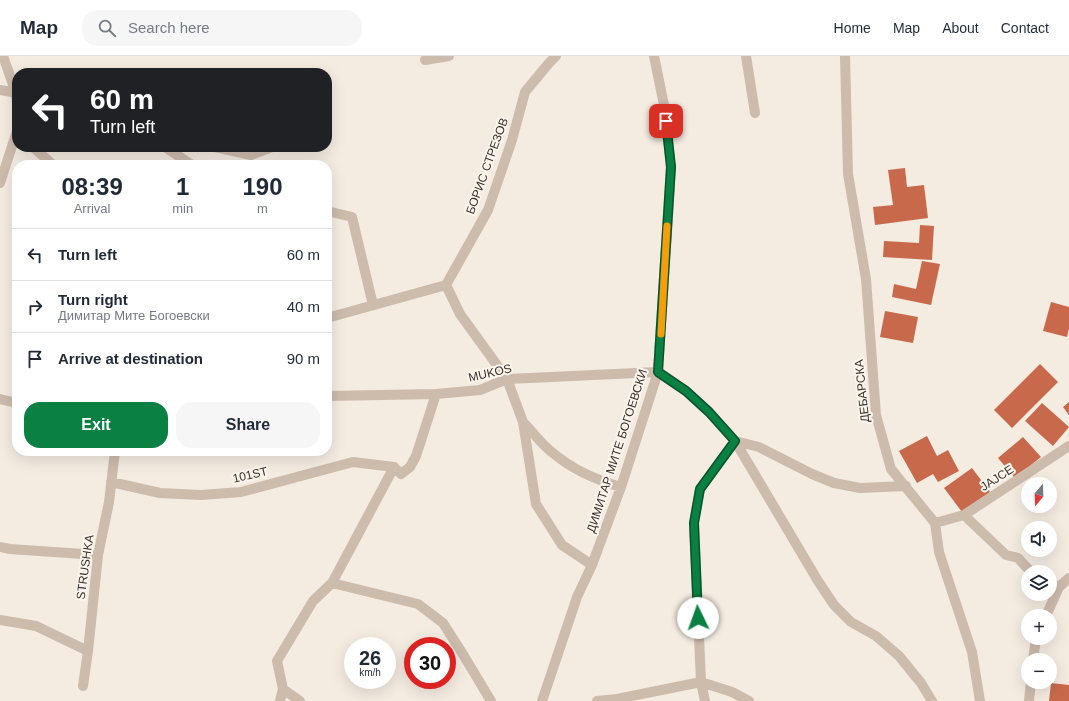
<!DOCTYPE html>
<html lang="en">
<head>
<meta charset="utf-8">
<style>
	body { margin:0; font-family:Helvetica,sans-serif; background:#f6f6f7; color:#1f2937; height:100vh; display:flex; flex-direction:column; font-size:15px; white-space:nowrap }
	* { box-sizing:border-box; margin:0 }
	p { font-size:13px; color:#747a83 }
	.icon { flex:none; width:22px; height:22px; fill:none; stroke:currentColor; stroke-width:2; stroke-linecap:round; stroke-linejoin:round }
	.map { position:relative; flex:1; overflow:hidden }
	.drawer { position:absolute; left:12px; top:104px; width:320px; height:296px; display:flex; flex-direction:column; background:#fff; border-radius:16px; box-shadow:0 4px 16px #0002 }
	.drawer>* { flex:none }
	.banner { position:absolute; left:12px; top:12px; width:320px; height:84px; border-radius:16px; box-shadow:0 4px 16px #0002; background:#202124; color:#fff; overflow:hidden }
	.needle { width:26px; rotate:199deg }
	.tools { position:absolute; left:1021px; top:421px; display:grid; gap:8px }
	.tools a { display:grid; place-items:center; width:36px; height:36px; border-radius:50%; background:#fff; box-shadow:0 4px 16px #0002; font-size:20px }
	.speed { position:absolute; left:344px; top:581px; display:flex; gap:8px; font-size:20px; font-weight:700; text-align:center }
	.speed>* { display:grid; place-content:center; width:52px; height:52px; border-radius:50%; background:#fff; box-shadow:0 4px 16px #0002; line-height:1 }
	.speed small { font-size:10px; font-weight:400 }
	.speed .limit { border:6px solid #d22; background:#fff; color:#111 }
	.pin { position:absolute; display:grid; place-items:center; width:34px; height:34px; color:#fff; margin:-17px; border-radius:8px; box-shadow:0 2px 6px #0006 }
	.me { position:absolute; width:44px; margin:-22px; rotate:357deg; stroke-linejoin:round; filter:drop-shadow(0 0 3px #0008) }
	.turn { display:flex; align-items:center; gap:14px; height:84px; padding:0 12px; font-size:18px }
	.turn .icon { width:52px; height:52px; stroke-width:2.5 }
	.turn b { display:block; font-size:28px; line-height:34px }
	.eta { display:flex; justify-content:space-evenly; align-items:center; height:68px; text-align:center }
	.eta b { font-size:24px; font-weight:700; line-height:28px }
	.cta { display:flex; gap:8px; margin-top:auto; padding:8px 12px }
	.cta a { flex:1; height:46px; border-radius:16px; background:#0b8043; color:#fff; font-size:16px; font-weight:700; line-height:46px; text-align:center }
	.cta a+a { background:#f6f6f7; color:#1f2937 }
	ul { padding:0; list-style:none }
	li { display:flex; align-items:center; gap:12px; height:52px; padding:0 12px; border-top:1px solid #e0e1e3 }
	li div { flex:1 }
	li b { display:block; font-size:15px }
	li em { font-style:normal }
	header { display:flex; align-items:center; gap:24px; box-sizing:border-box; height:56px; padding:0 20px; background:#fff; border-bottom:1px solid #e0e1e3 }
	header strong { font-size:19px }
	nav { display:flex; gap:22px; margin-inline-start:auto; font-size:14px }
	.search { width:280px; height:36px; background:#f6f6f7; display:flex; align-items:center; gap:10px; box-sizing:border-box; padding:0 14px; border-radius:16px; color:#747a83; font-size:15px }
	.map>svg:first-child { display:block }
	.building { fill:#c8694b }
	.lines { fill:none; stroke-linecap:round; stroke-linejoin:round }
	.street { stroke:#cdbbac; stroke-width:10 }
	.route-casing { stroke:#07532c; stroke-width:10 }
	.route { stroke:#0b8043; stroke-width:7 }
	.slow { stroke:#f59e0b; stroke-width:7 }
	.labels { text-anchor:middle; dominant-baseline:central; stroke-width:4; stroke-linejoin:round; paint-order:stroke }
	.street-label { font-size:12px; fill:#3b302b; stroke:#fbf5ee }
</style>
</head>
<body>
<header>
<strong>Map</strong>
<div class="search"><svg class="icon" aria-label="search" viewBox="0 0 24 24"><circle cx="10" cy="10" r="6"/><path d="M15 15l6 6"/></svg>Search here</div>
<nav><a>Home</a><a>Map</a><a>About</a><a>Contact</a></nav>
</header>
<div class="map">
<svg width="1069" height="645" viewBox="0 0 1069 645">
	<rect width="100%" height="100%" fill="#f4ebe1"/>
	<!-- building -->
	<path class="building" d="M905 112 907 131 924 129 928 162 875 169 873 151 893 149 888 114Z
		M920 169 934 170 932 204 883 201 884 185 919 187Z
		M922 205 940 208 931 249 892 241 894 228 916 233Z
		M1051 246 1069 251V272L1067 281 1043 275Z
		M885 255 918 261 913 287 880 281Z
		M1040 308 1058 326 1012 372 994 354Z
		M1069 346V359L1063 351Z
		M1042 347 1069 371 1053 390 1025 365Z
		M927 380 937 400 948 394 959 415 938 426 933 418 917 427 899 395Z
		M1023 381 1041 401 1015 422 998 402Z
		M972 412 990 436 962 456 944 432Z
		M1051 627 1069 629V645H1049Z"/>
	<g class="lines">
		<!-- street -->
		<path class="street" d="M3 0 16 37 17 47
			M746 0 755 57
			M845 0 848 118 866 223 876 359 891 413 935 467 939 496 972 596 980 645
			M425 4 449 0
			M0 34 17 37
			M33 91 53 109
			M165 91 192 109
			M215 91 251 99 272 91
			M0 127 17 75
			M327 155 352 161 373 249
			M446 229 460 258 507 323 523 366 536 448 562 489 592 509
			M327 262 446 229 488 154 512 84 525 36 549 7 556 0
			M327 340 436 338 480 334 507 323 658 316 686 335 709 356 735 385 818 525 834 549 851 566 876 580 899 600 921 627 932 645
			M0 343 17 347
			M523 366C533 376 542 389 553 397 573 414 596 424 621 431
			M111 426 160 437 201 439 241 436 353 406 394 411
			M964 459 1006 499 1018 502 1031 516
			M935 467 964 459 1069 390
			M0 491 10 493 98 499
			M1050 526 1059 531
			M332 527 418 548 443 567 464 600 491 645
			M1046 560 1059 531 1069 522
			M0 564 36 570 88 595
			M1033 604 1036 582
			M83 630 88 595 98 499 109 446 115 395
			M283 633 300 645
			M280 645 283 633 277 605 313 545 332 527 394 411 401 418 410 411 416 400 436 338
			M542 645 577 541 592 509 621 431 658 316 671 111 664 49 654 0
			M597 645 617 643 701 626 732 636 749 645
			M705 645 701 626 694 467 700 433 735 385 759 391 812 418 834 427 860 432 906 430
			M1029 645 1031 626"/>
	</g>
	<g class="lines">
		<!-- route casing -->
		<g class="route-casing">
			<path id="route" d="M666 65 671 111 658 316 686 335 709 356 735 385 700 433 694 467 698 562"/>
		</g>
		<!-- route -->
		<use href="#route" class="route"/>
		<!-- slow -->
		<path class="slow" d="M661 278 667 170"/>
	</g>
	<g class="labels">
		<!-- street labels -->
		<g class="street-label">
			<text transform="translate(487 110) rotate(-70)">БОРИС СТРЕЗОВ</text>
			<text transform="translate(490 317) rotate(-13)">MUKOS</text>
			<text transform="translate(862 335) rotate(-96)">ДЕБАРСКА</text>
			<text transform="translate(617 395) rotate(-72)">ДИМИТАР МИТЕ БОГОЕВСКИ</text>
			<text transform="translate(250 419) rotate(-13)">101ST</text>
			<text transform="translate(997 422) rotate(-33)">JAJCE</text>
			<text transform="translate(85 511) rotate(-82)">STRUSHKA</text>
		</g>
	</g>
</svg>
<div class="tools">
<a><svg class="needle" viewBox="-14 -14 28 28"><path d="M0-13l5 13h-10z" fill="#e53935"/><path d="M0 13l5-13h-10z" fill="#747a83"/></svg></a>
<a><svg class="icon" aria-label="sound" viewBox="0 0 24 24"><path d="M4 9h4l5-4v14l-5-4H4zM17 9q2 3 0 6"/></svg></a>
<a><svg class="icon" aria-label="layers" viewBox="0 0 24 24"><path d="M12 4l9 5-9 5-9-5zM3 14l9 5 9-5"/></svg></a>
<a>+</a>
<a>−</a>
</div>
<div class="speed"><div>26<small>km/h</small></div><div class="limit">30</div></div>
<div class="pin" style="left:666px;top:65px;background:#d93025"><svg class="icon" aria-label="arrive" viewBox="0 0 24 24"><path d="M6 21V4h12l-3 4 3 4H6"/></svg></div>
<svg class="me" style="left:698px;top:562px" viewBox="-20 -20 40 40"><circle r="19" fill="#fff"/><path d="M0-13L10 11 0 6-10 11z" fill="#0b8043"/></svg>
<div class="banner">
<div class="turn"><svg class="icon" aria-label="left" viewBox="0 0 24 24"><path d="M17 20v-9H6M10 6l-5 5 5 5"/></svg><div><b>60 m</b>Turn left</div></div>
</div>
<section class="drawer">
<div class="eta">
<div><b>08:39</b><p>Arrival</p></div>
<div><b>1</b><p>min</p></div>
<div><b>190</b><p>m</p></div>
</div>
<ul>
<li><svg class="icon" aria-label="left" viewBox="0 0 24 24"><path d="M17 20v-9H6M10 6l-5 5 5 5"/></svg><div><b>Turn left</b></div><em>60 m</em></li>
<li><svg class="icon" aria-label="right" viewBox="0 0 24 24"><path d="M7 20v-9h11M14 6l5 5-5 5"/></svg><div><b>Turn right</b><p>Димитар Мите Богоевски</p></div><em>40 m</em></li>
<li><svg class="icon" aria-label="arrive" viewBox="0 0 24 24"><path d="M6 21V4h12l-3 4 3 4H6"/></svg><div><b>Arrive at destination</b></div><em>90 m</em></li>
</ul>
<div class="cta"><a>Exit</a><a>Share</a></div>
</section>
</div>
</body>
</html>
